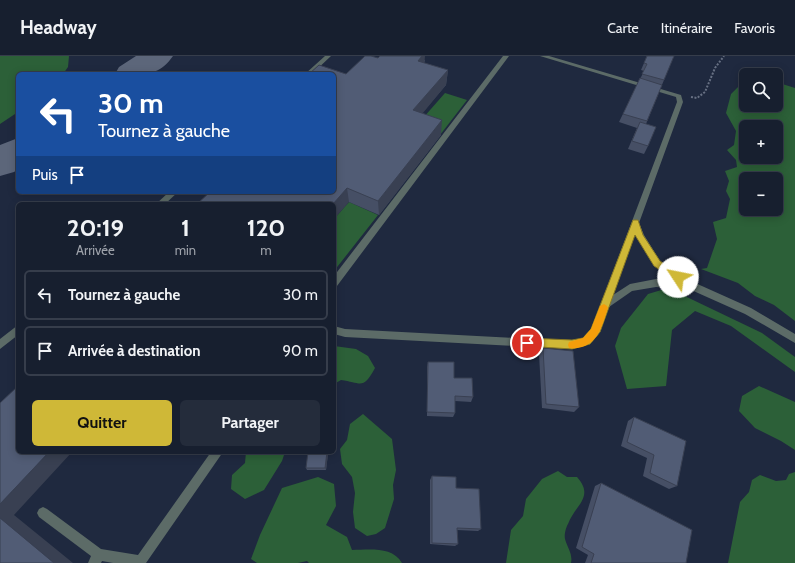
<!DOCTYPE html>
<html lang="fr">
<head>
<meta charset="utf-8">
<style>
	body { margin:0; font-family:Cabin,sans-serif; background:#242c3b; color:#f1f3f6; height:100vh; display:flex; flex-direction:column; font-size:15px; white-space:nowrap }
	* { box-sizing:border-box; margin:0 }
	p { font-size:13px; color:#9ea2aa }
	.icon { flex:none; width:22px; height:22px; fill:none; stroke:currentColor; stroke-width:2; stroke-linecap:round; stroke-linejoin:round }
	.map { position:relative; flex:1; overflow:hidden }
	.details { position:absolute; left:16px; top:146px; width:320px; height:252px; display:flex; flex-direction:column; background:#171f2f; border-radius:6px; box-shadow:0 2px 10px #0003,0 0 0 1px #363d4b }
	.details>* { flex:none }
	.banner { position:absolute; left:16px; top:16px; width:320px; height:122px; border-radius:6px; box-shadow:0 2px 10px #0003,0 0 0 1px #363d4b; background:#1a4fa0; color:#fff; overflow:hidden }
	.tools { position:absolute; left:739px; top:12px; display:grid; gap:8px }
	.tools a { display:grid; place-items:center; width:44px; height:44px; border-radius:6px; background:#171f2f; box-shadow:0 2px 10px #0003,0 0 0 1px #363d4b; font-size:20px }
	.pin { position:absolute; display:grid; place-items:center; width:34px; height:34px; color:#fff; margin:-17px; border:2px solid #fff; border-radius:50%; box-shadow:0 1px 4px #0007 }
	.me { position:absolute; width:44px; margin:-22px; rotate:304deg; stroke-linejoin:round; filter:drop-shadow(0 0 3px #0008) }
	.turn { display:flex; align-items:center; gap:14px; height:84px; padding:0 16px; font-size:18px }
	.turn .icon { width:52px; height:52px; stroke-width:2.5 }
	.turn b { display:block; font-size:28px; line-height:34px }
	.then { display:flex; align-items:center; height:38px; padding:0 16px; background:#0003; gap:8px; font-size:15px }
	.eta { display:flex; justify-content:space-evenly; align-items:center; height:68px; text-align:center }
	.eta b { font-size:24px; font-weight:700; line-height:28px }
	.button { display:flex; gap:8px; margin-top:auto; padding:8px 16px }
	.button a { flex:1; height:46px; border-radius:6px; background:#cfb837; color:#111; font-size:16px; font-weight:700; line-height:46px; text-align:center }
	.button a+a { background:#242c3b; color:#f1f3f6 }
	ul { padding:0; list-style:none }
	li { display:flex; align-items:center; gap:12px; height:50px; margin:0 8px 6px; padding:0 8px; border:2px solid #363d4b; border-radius:6px }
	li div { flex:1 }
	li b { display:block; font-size:15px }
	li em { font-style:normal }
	header { display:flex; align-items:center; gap:24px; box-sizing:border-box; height:56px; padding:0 20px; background:#171f2f; border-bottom:1px solid #363d4b }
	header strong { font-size:19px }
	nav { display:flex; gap:22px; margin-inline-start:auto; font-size:14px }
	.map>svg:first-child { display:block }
	.green { fill:#2c6038; fill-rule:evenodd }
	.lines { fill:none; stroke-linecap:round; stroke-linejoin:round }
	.taxiway { fill:#5c667a; fill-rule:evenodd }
	.path { stroke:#677083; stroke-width:2; stroke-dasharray:2 1.5; stroke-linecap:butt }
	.lane { fill:#5c6b67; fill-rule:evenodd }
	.wall { fill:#464f65 }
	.shaded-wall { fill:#394052 }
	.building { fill:#515c75; stroke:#394052 }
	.route { fill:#cfb837; stroke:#877824 }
	.slow { fill:#f59e0b }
</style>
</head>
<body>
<header>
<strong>Headway</strong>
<nav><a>Carte</a><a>Itinéraire</a><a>Favoris</a></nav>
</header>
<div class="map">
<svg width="795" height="507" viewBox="0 0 795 507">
	<rect width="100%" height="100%" fill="#1f293f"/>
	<!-- green -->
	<path class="green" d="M0 0H69L68 11 63 18H18V56L0 68Z
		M746 23V49H776V26L795 32V265L774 249 755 240 738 227 701 213 707 212 717 183 713 166 726 162 730 143 726 135 729 125 725 115 737 111 736 104 727 94 734 89 736 75 726 57 731 38ZM746 71H776V101H746ZM746 123H776V153H746Z
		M445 37 467 44 440 79 416 70Z
		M349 146 378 159 334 215V163Z
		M668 232 762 277 795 301V316L731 270 695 255 672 274 666 330 627 333 615 290 621 272 648 238Z
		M334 290 356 293 368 300 375 312C363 334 362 327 341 324L334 328Z
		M759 330 795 346V394L781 385 755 372 739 355 742 340Z
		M363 358 392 383 396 414 393 429 394 443 385 472 376 478 367 480 355 472 353 456 355 437 352 421 342 408 340 393 347 384 350 368Z
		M246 396H285L282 405 264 434 245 443 231 433 232 419 245 407Z
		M558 415 567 421H577C595 441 575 449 568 468 566 471 564 479 565 483 567 491 573 498 571 507H506L511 474 523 460 526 443 542 423Z
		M795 416V507H728L740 446 749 436 752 424 760 419 776 425 786 424 789 418Z
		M318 421 334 428 336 450 326 469 347 481 352 494C369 494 392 490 402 507H309L307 505 298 507H257L251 503 260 479 282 432Z"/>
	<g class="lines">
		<!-- taxiway -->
		<path class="taxiway" d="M136 0H173C157 23 139 18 115 18L119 11Z
			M18 82V113L14 116 0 120V89Z"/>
		<!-- path -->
		<path class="path" d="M691 41 697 42 705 36 715 12 724 0"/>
		<!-- lane -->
		<path class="lane" d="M325 0H331L312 18H305Z
			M503 0H509L337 230 334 231V220Z
			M540 0H549L681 39 683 46 639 167 644 179 660 205 693 226 751 252 795 278V287L745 258 689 233 656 231 632 235 609 251 598 279 589 288 572 293 345 281 334 278V270L345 273 572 285 583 282 591 274 677 46 676 41ZM635 178 654 209 677 225 656 223 630 228 613 239Z
			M169 136H178L165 148H156Z
			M18 269V279L0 293V283Z
			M211 396H223L146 507H113L102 505 101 507H88L91 500 39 461 37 457 39 453 43 451 47 453 101 493 138 499Z"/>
	</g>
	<!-- wall -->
	<path class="wall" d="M647 0 664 24 646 68 648 90 644 98 628 93 637 72 619 66 644 15 641 14Z
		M378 2 425 4 424 7 448 14 446 29 422 57 441 79 379 159 349 146 210 136 346 18Z
		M543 292 579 351 574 356 542 352 539 298Z
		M428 306 454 322 473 341 471 346 455 345V357L453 361 427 360V311Z
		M634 361 677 430 669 433 643 420 647 402 621 390 628 365Z
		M327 396 328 398 326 414H307L306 412Z
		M432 420 456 432 481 473 478 475 457 474 458 488 455 490 430 488V424Z
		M601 427 686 507H585L588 499 576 492 595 430Z"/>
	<!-- shaded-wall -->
	<path class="shaded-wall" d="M419 0H425L424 12 418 5Z
		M448 14 446 29 413 69V54Z
		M442 64 441 79 379 159 378 145Z
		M347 132 349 146 334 163V148H333Z
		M49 396H72L14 459 73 507H54L0 462V448Z
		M327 396 328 398 326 414 325 412Z"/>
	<!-- building -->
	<path class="building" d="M365 0H371L378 2 380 0H422L418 5 448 14 413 54 442 64 378 145 347 132 333 148H197L210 136H334V18H309L319 9 346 18Z
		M647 0H674L664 24 642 18 647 8 644 7Z
		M640 22 662 29 647 65 623 58Z
		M640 66 656 71 648 90 632 85Z
		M543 292 573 295 579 351 546 348Z
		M428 306H454V322H472L473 341 455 340V357L427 356Z
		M18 330V396H49L0 448V347Z
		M634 361 686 385 677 430 650 417 654 399 627 386Z
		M308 396H327L325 412H306Z
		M432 420 456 421V432L479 433 481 473 457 472 458 488 432 487Z
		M601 427 692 474 686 507H591L594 498 582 491Z
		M0 462 54 507H0Z"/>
	<!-- route -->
	<path class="route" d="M633 164H638L643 179 660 205 681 219 683 221 681 224H675L654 210 635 179 600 276 590 288 572 293 524 290 522 287 524 284 527 282 572 284 583 282 591 273Z"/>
	<!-- slow -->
	<path class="slow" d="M604 248 607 250 608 252C603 267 599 286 582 291 577 292 574 293 569 292L568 289 569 286 583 282 591 273 600 250Z"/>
</svg>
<div class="tools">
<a><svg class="icon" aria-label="search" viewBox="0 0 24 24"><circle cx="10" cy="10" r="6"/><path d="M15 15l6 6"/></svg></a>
<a>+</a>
<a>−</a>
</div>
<div class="pin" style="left:527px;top:287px;background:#d93025"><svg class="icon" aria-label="arrive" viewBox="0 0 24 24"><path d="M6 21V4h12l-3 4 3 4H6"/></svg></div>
<svg class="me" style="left:678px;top:221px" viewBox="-20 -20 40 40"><circle r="19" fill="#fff"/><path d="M0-13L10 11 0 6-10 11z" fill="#cfb837"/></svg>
<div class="banner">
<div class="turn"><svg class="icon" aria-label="left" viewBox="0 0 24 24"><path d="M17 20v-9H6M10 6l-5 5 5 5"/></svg><div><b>30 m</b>Tournez à gauche</div></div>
<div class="then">Puis<svg class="icon" aria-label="arrive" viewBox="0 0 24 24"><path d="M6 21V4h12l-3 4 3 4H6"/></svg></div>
</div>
<section class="details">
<div class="eta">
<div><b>20:19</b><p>Arrivée</p></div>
<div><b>1</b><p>min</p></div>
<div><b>120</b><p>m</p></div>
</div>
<ul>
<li><svg class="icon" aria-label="left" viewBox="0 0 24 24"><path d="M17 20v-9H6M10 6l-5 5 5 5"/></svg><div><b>Tournez à gauche</b></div><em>30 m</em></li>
<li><svg class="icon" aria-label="arrive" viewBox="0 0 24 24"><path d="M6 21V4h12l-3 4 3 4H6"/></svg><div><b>Arrivée à destination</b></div><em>90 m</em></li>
</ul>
<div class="button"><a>Quitter</a><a>Partager</a></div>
</section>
</div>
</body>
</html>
